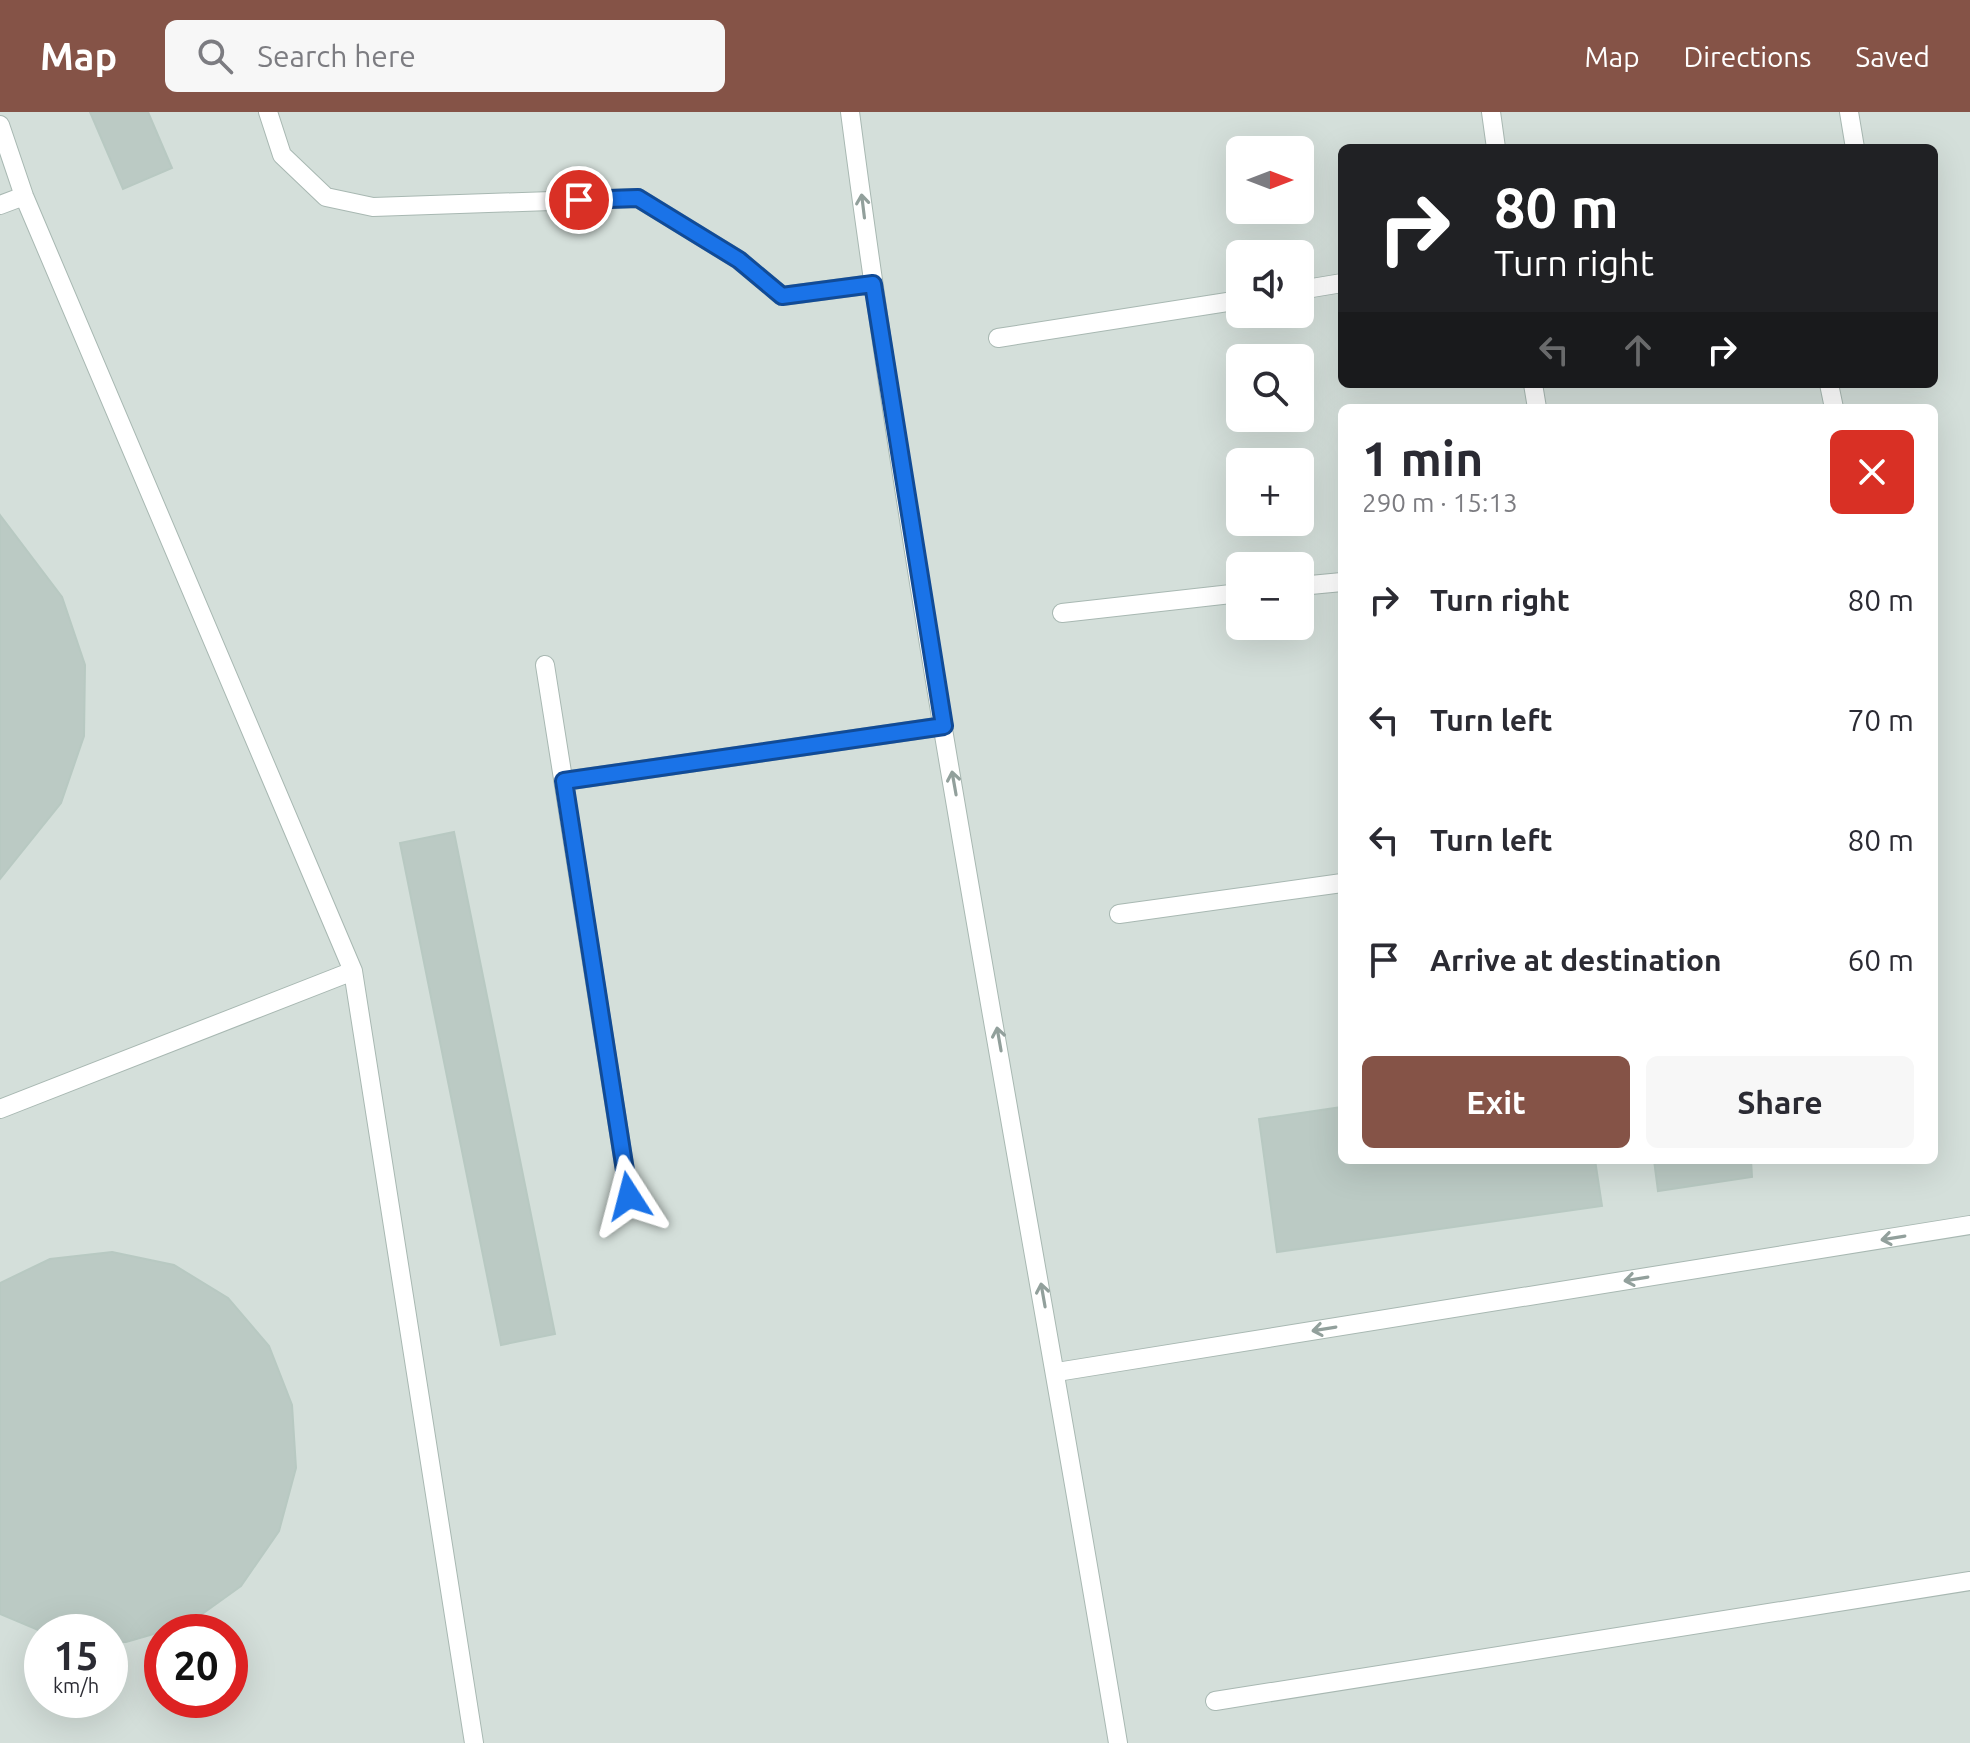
<!DOCTYPE html>
<html lang="en">
<head>
<meta charset="utf-8">
<style>
	body { margin:0; font-family:Ubuntu,sans-serif; background:#f7f7f7; color:#2b2b33; height:100vh; display:flex; flex-direction:column; font-size:30px; white-space:nowrap }
	* { box-sizing:border-box; margin:0 }
	p { font-size:26px; color:#7c7c81 }
	.icon { flex:none; width:44px; height:44px; fill:none; stroke:currentColor; stroke-width:2; stroke-linecap:round; stroke-linejoin:round }
	.map { position:relative; flex:1; overflow:hidden }
	.details { position:absolute; left:1338px; top:292px; width:600px; height:760px; display:flex; flex-direction:column; background:#fff; border-radius:12px; box-shadow:0 8px 32px #0002 }
	.details>* { flex:none }
	.top-card { position:absolute; left:1338px; top:32px; width:600px; height:244px; border-radius:12px; box-shadow:0 8px 32px #0002; background:#202124; color:#fff; overflow:hidden }
	.needle { width:52px; rotate:90deg }
	.buttons { position:absolute; left:1226px; top:24px; display:grid; gap:16px }
	.buttons a { display:grid; place-items:center; width:88px; height:88px; border-radius:12px; background:#fff; box-shadow:0 8px 32px #0002; font-size:40px }
	.speed { position:absolute; left:24px; top:1502px; display:flex; gap:16px; font-size:40px; font-weight:700; text-align:center }
	.speed>* { display:grid; place-content:center; width:104px; height:104px; border-radius:50%; background:#fff; box-shadow:0 8px 32px #0002; line-height:1 }
	.speed small { font-size:20px; font-weight:400 }
	.speed .limit { border:12px solid #d22; background:#fff; color:#111 }
	.pin { position:absolute; display:grid; place-items:center; width:68px; height:68px; color:#fff; margin:-34px; border:4px solid #fff; border-radius:50%; box-shadow:0 2px 8px #0007 }
	.me { position:absolute; width:88px; margin:-44px; rotate:351deg; stroke-linejoin:round; filter:drop-shadow(0 0 6px #0008) }
	.turn { display:flex; align-items:center; gap:28px; height:168px; padding:0 24px; font-size:36px }
	.turn .icon { width:104px; height:104px; stroke-width:2.5 }
	.turn b { display:block; font-size:56px; line-height:68px }
	.lanes { display:flex; align-items:center; height:76px; padding:0 24px; background:#0003; justify-content:center; gap:40px; direction:ltr }
	.lanes .off { opacity:.35 }
	.round { display:grid; place-items:center; flex:none; width:84px; height:84px; border-radius:12px; background:#f7f7f7 }
	.overview { display:flex; align-items:center; justify-content:space-between; height:136px; padding:0 24px }
	h1 { font-size:48px; font-weight:700; line-height:60px }
	.button { display:flex; gap:16px; margin-top:auto; padding:16px 24px }
	.button a { flex:1; height:92px; border-radius:12px; background:#855347; color:#fff; font-size:32px; font-weight:700; line-height:92px; text-align:center }
	.button a+a { background:#f7f7f7; color:#2b2b33 }
	ul { padding:0; list-style:none }
	li { display:flex; align-items:center; gap:24px; height:120px; padding:0 24px }
	li div { flex:1 }
	li b { display:block; font-size:30px }
	li em { font-style:normal }
	header { display:flex; align-items:center; gap:48px; box-sizing:border-box; height:112px; padding:0 40px; background:#855347; color:#fff }
	header strong { font-size:38px }
	nav { display:flex; gap:44px; margin-inline-start:auto; font-size:28px }
	.search { width:560px; height:72px; background:#f7f7f7; display:flex; align-items:center; gap:20px; box-sizing:border-box; padding:0 28px; border-radius:12px; color:#7c7c81; font-size:30px }
	.map>svg:first-child { display:block }
	.built { fill:#d4dfda; fill-rule:evenodd }
	.building { fill:#bbcac4; stroke:#b8c9c2; stroke-width:2 }
	.lines { fill:none; stroke-linecap:round; stroke-linejoin:round }
	.service-casing { stroke:#a8b8b2; stroke-width:20 }
	.service { stroke:#fff; stroke-width:18 }
	.oneway { stroke:#92a09c }
	.route-casing { stroke:#114b97; stroke-width:20 }
	.route { stroke:#1a73e8; stroke-width:14 }
</style>
</head>
<body>
<header>
<strong>Map</strong>
<div class="search"><svg class="icon" aria-label="search" viewBox="0 0 24 24"><circle cx="10" cy="10" r="6"/><path d="M15 15l6 6"/></svg>Search here</div>
<nav><a>Map</a><a>Directions</a><a>Saved</a></nav>
</header>
<div class="map">
<svg width="1970" height="1631" viewBox="0 0 1970 1631">
	<rect width="100%" height="100%" fill="#e6efeb"/>
	<!-- built -->
	<path class="built" d="M0 0H1970V1631H0ZM1342 36H1934V272H1342ZM1240 38H1300V98H1240ZM1240 142H1300V202H1240ZM1240 246H1300V306H1240ZM1342 296H1934V1048H1342ZM1240 350H1300V410H1240ZM1240 454H1300V514H1240ZM42 1520H110V1588H42ZM162 1520H230V1588H162Z"/>
	<!-- building -->
	<path class="building" d="M90 0H148L172 56 123 77Z
		M0 403 62 485 85 553 84 624 61 691 0 767Z
		M454 720 555 1222 501 1233 400 731Z
		M1342 995V1048H1595L1602 1094 1277 1140 1259 1007Z
		M1654 1048H1751L1752 1065 1658 1079Z
		M112 1140 174 1153 228 1186 269 1234 292 1293 296 1356 279 1419 241 1474 188 1512 126 1530H110V1520H43L0 1502V1171L50 1147Z"/>
	<g class="lines">
		<!-- service casing -->
		<g class="service-casing">
			<path id="service" d="M268 0 282 43 326 85 373 95 638 86 739 148 782 184 873 172
				M850 0C921 546 1028 1088 1118 1631
				M1491 0 1496 36
				M1849 0 1855 36
				M0 13 24 84 353 859 474 1631
				M0 93 24 84
				M1300 178 1342 171
				M998 226 1240 188
				M1533 272 1537 296
				M1829 272 1834 296
				M1300 474 1342 470
				M1062 501 1240 481
				M545 553 629 1084
				M564 669 944 614
				M1119 802 1342 771
				M0 997 353 859
				M1057 1260 1970 1113
				M1215 1589 1970 1469"/>
		</g>
		<!-- service -->
		<use href="#service" class="service"/>
	</g>
	<!-- one-way arrows -->
	<defs><path id="oneway-shaft" d="M-6 0H5M1.5-3L5.5 0L1.5 3" fill="none" stroke-width="1.6" stroke-linecap="round" stroke-linejoin="round" transform="scale(2)"/></defs>
	<g class="oneway">
		<use href="#oneway-shaft" transform="translate(863 94) rotate(-97)"/>
		<use href="#oneway-shaft" transform="translate(954 671) rotate(-100)"/>
		<use href="#oneway-shaft" transform="translate(999 927) rotate(-100)"/>
		<use href="#oneway-shaft" transform="translate(1893 1126) rotate(171)"/>
		<use href="#oneway-shaft" transform="translate(1636 1167) rotate(171)"/>
		<use href="#oneway-shaft" transform="translate(1043 1183) rotate(-100)"/>
		<use href="#oneway-shaft" transform="translate(1324 1217) rotate(171)"/>
	</g>
	<g class="lines">
		<!-- route casing -->
		<g class="route-casing">
			<path id="route" d="M579 88 638 86 739 148 782 184 873 172 944 614 564 669 629 1084"/>
		</g>
		<!-- route -->
		<use href="#route" class="route"/>
	</g>
</svg>
<div class="buttons">
<a><svg class="needle" viewBox="-14 -14 28 28"><path d="M0-13l5 13h-10z" fill="#e53935"/><path d="M0 13l5-13h-10z" fill="#7c7c81"/></svg></a>
<a><svg class="icon" aria-label="sound" viewBox="0 0 24 24"><path d="M4 9h4l5-4v14l-5-4H4zM17 9q2 3 0 6"/></svg></a>
<a><svg class="icon" aria-label="search" viewBox="0 0 24 24"><circle cx="10" cy="10" r="6"/><path d="M15 15l6 6"/></svg></a>
<a>+</a>
<a>−</a>
</div>
<div class="speed"><div>15<small>km/h</small></div><div class="limit">20</div></div>
<div class="pin" style="left:579px;top:88px;background:#d93025"><svg class="icon" aria-label="arrive" viewBox="0 0 24 24"><path d="M6 21V4h12l-3 4 3 4H6"/></svg></div>
<svg class="me" style="left:629px;top:1084px" viewBox="-20 -20 40 40"><path d="M0-17L14 15 0 8-14 15z" fill="#1a73e8" stroke="#fff" stroke-width="4"/></svg>
<div class="top-card">
<div class="turn"><svg class="icon" aria-label="right" viewBox="0 0 24 24"><path d="M7 20v-9h11M14 6l5 5-5 5"/></svg><div><b>80 m</b>Turn right</div></div>
<div class="lanes"><svg class="icon off" aria-label="left" viewBox="0 0 24 24"><path d="M17 20v-9H6M10 6l-5 5 5 5"/></svg><svg class="icon off" aria-label="ahead" viewBox="0 0 24 24"><path d="M12 20V5M6 11l6-6 6 6"/></svg><svg class="icon" aria-label="right" viewBox="0 0 24 24"><path d="M7 20v-9h11M14 6l5 5-5 5"/></svg></div>
</div>
<section class="details">
<div class="overview"><div><h1>1 min</h1><p>290 m · 15:13</p></div><a class="round" style="background:#d93025;color:#fff"><svg class="icon" aria-label="close" viewBox="0 0 24 24"><path d="M6 6l12 12M18 6L6 18"/></svg></a></div>
<ul>
<li><svg class="icon" aria-label="right" viewBox="0 0 24 24"><path d="M7 20v-9h11M14 6l5 5-5 5"/></svg><div><b>Turn right</b></div><em>80 m</em></li>
<li><svg class="icon" aria-label="left" viewBox="0 0 24 24"><path d="M17 20v-9H6M10 6l-5 5 5 5"/></svg><div><b>Turn left</b></div><em>70 m</em></li>
<li><svg class="icon" aria-label="left" viewBox="0 0 24 24"><path d="M17 20v-9H6M10 6l-5 5 5 5"/></svg><div><b>Turn left</b></div><em>80 m</em></li>
<li><svg class="icon" aria-label="arrive" viewBox="0 0 24 24"><path d="M6 21V4h12l-3 4 3 4H6"/></svg><div><b>Arrive at destination</b></div><em>60 m</em></li>
</ul>
<div class="button"><a>Exit</a><a>Share</a></div>
</section>
</div>
</body>
</html>
